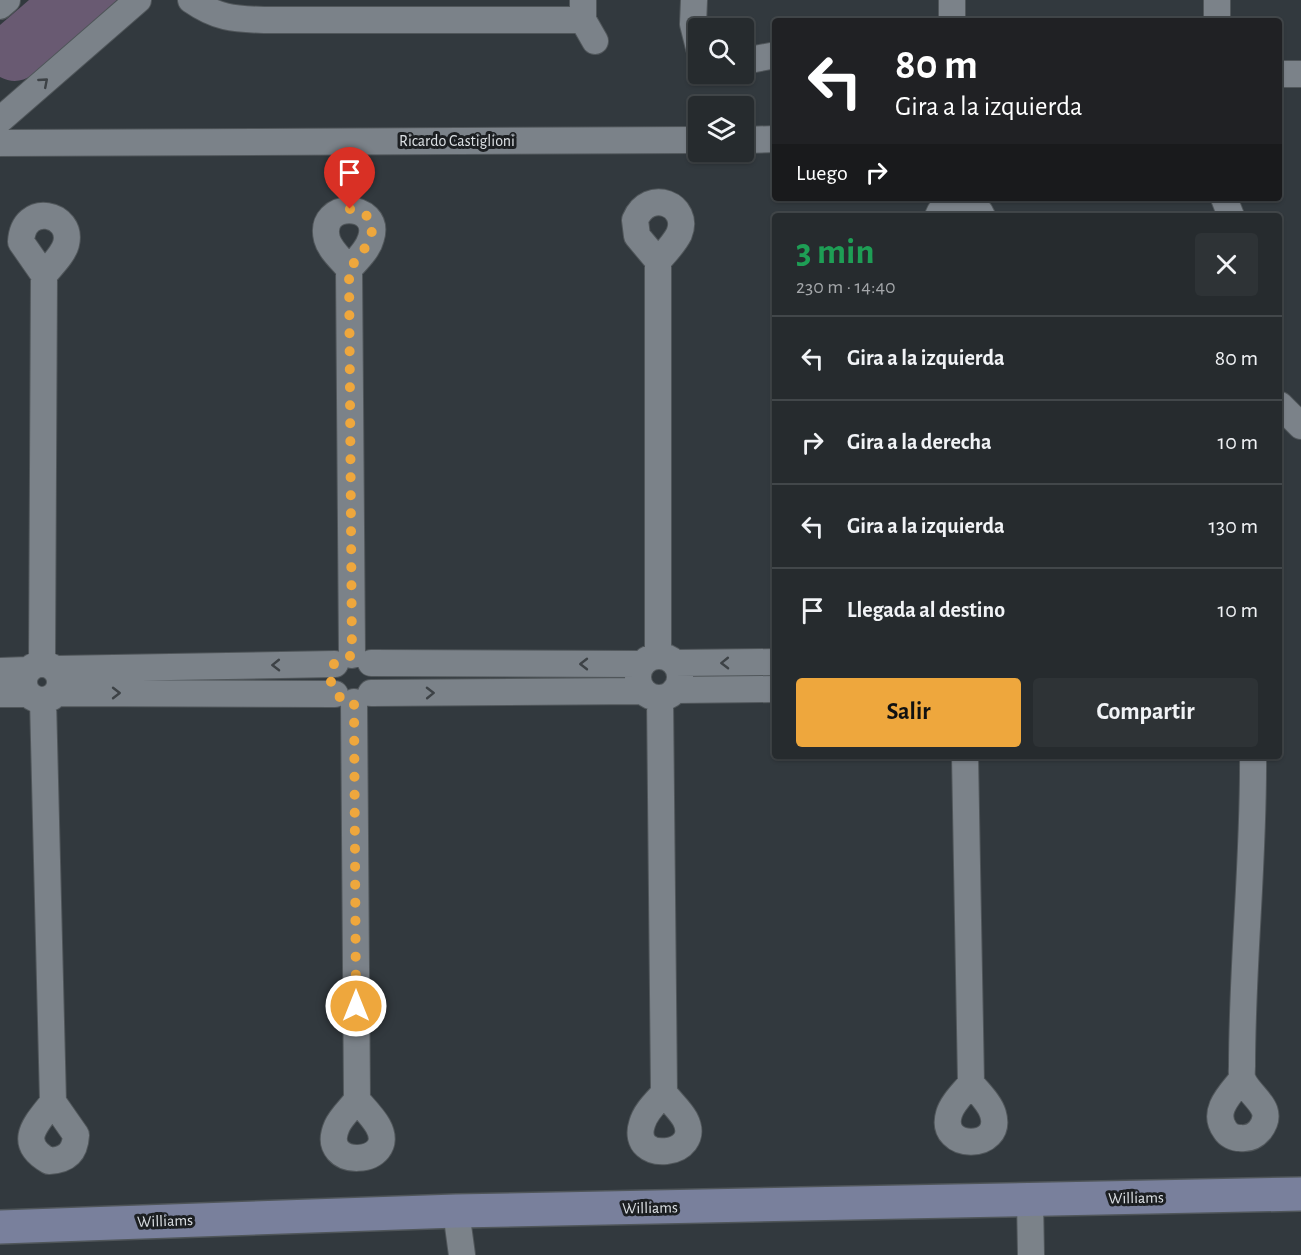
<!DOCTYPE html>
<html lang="es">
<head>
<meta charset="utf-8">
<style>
	body { margin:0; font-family:"Alegreya Sans",sans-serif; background:#2e3336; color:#f1f3f6; height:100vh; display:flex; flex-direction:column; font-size:22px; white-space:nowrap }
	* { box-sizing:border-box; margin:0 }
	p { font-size:20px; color:#a4a7aa }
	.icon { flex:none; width:33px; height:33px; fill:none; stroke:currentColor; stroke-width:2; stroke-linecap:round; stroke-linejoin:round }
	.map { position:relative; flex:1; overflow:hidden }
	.panel { position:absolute; left:772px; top:213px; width:510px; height:546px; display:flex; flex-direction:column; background:#262b2e; border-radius:6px; box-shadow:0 2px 4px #0004,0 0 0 2px #42474a }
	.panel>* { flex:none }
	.top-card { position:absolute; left:772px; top:18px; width:510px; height:183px; border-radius:6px; box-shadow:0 2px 4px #0004,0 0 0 2px #42474a; background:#202124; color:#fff; overflow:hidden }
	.tools { position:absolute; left:688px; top:18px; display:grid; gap:12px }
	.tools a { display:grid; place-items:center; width:66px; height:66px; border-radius:6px; background:#262b2e; box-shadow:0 2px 4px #0004,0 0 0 2px #42474a; font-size:30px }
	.pin { position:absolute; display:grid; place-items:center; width:51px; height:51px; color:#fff; margin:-62px -26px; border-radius:50% 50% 50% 0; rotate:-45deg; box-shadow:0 0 6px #0007 }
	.pin .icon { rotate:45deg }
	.me { position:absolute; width:66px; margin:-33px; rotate:0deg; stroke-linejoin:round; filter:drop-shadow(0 0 4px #0008) }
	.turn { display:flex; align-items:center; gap:21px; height:126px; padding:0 24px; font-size:27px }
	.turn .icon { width:78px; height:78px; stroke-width:2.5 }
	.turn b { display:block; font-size:42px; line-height:51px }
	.then { display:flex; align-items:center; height:57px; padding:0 24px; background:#0003; gap:12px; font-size:22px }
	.round { display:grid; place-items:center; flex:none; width:63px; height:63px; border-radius:6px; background:#2e3336 }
	.summary { display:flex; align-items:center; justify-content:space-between; height:102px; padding:0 24px }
	h1 { font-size:36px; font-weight:700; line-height:45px; color:#1e9e55 }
	.primary-button { display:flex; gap:12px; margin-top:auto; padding:12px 24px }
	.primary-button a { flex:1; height:69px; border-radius:6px; background:#eea73d; color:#111; font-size:24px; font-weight:700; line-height:69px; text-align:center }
	.primary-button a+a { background:#2e3336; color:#f1f3f6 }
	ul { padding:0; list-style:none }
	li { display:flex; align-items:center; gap:18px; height:84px; padding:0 24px; border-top:2px solid #42474a }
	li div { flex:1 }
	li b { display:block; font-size:22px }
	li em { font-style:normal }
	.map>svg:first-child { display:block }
	.green { fill:#695a72 }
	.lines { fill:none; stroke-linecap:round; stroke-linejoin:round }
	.street-casing { stroke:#50565a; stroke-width:28 }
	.secondary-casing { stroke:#50565a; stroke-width:36 }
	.street { stroke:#7b8289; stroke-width:26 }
	.secondary { stroke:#79809c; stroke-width:33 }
	.oneway { stroke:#3d4246 }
	.route { stroke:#eea73d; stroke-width:10; stroke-dasharray:0 18 }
	.labels { text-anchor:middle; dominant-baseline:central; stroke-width:6; stroke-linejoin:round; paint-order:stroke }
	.street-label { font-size:16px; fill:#dce0e4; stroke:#1c1f22 }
</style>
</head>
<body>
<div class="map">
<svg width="1301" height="1255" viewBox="0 0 1301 1255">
	<rect width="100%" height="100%" fill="#32393e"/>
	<!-- green -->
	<path class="green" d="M29 0H117L33 75C21 82 12 83 0 77V25Z"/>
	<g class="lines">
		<!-- street casing -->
		<g class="street-casing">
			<path id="street" d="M191 0C217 18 233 19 264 20H583
				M583 0V20L595 41
				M694 0 693 24 699 48
				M0 6 7 0
				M952 21V0
				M1217 21V0
				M744 61 776 55
				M1280 74H1301
				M0 120 138 0
				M744 140 776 139
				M0 143 699 140
				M1224 198 1231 216
				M938 216C947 193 973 196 982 216
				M658 261C665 253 674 244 679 234 691 205 649 187 635 220L637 236 658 261V656
				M349 269C357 260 368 250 371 238 382 202 317 200 327 239 330 250 342 260 349 269L352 655
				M1280 405 1301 426
				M638 677a21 21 0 1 1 42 0a21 21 0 1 1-42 0Z
				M42 663 44 275C51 266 63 255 66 244 74 213 23 201 21 242L44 275
				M371 663 642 664
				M675 663 776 662
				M24 682a18 18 0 1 1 36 0a18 18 0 1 1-36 0Z
				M56 669 335 664
				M0 671 28 670
				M675 690 776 689
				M57 693 335 694
				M371 693 643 691
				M0 694H28
				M660 698 664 1093C670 1101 680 1110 685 1119 705 1157 629 1165 642 1124 645 1112 656 1102 664 1093
				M43 700 53 1102 76 1135C75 1153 66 1160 49 1161 16 1142 36 1124 53 1102
				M354 702 357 1100C364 1108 373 1117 378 1126 400 1166 317 1171 337 1126 341 1117 351 1108 357 1100
				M965 756 971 1083C978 1092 990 1103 993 1114 1004 1151 938 1151 949 1114 952 1103 964 1092 971 1083
				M1242 1079C1231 1093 1211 1111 1225 1130 1228 1135 1234 1138 1240 1138 1248 1139 1255 1136 1260 1130 1277 1108 1250 1097 1243 1080 1241 1076 1242 1070 1242 1066 1242 962 1254 860 1253 756
				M1030 1201 1031 1255
				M456 1211 462 1255"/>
		</g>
		<!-- secondary casing -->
		<g class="secondary-casing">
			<path id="secondary" d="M0 1227 456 1211 1301 1194"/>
		</g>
		<!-- street -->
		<use href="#street" class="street"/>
		<!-- secondary -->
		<use href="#secondary" class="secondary"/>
	</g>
	<!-- one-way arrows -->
	<defs><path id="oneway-chevron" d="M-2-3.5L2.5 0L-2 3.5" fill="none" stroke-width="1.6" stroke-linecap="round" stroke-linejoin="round" transform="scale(1.5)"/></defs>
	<g class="oneway">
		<use href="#oneway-chevron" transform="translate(44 82) rotate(-41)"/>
		<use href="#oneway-chevron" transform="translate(725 663) rotate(179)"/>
		<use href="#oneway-chevron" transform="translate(584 664) rotate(-180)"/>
		<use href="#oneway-chevron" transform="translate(276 665) rotate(179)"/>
		<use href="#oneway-chevron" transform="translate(116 693)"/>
		<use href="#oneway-chevron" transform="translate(430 693) rotate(-1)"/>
	</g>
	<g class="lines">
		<!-- route -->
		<path class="route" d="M350 209C392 217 364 251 349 269L352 655 334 664C326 682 333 700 354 702L356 1006"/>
	</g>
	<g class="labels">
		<!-- street labels -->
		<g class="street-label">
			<text x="457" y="141">Ricardo Castiglioni</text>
			<text transform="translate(1136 1198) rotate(-1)">Williams</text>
			<text transform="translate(650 1208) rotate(-1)">Williams</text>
			<text transform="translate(165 1221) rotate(-2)">Williams</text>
		</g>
	</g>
</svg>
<div class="tools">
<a><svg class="icon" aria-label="search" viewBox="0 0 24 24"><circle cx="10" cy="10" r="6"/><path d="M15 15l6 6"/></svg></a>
<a><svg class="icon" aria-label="layers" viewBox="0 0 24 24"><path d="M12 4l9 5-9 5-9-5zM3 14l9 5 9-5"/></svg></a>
</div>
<div class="pin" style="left:350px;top:209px;background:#d93025"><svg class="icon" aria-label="arrive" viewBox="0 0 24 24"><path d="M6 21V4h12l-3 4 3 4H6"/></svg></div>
<svg class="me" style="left:356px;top:1006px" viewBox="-20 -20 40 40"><circle r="17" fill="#eea73d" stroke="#fff" stroke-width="3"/><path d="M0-11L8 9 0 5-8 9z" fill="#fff"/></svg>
<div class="top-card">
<div class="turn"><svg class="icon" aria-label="left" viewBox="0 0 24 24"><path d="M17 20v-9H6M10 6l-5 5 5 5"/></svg><div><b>80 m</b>Gira a la izquierda</div></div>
<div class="then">Luego<svg class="icon" aria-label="right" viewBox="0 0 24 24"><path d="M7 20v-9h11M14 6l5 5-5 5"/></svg></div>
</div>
<section class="panel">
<div class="summary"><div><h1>3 min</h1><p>230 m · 14:40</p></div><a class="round"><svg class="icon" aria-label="close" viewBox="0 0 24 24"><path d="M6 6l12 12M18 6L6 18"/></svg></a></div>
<ul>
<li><svg class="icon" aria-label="left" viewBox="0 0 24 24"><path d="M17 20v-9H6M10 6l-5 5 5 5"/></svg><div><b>Gira a la izquierda</b></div><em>80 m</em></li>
<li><svg class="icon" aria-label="right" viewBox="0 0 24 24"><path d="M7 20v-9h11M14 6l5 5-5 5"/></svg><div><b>Gira a la derecha</b></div><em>10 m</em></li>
<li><svg class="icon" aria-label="left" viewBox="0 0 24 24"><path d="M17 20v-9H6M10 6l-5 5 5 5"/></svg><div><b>Gira a la izquierda</b></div><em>130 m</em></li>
<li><svg class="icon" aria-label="arrive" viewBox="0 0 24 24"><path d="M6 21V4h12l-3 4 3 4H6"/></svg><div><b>Llegada al destino</b></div><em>10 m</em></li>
</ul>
<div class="primary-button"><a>Salir</a><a>Compartir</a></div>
</section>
</div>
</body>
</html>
